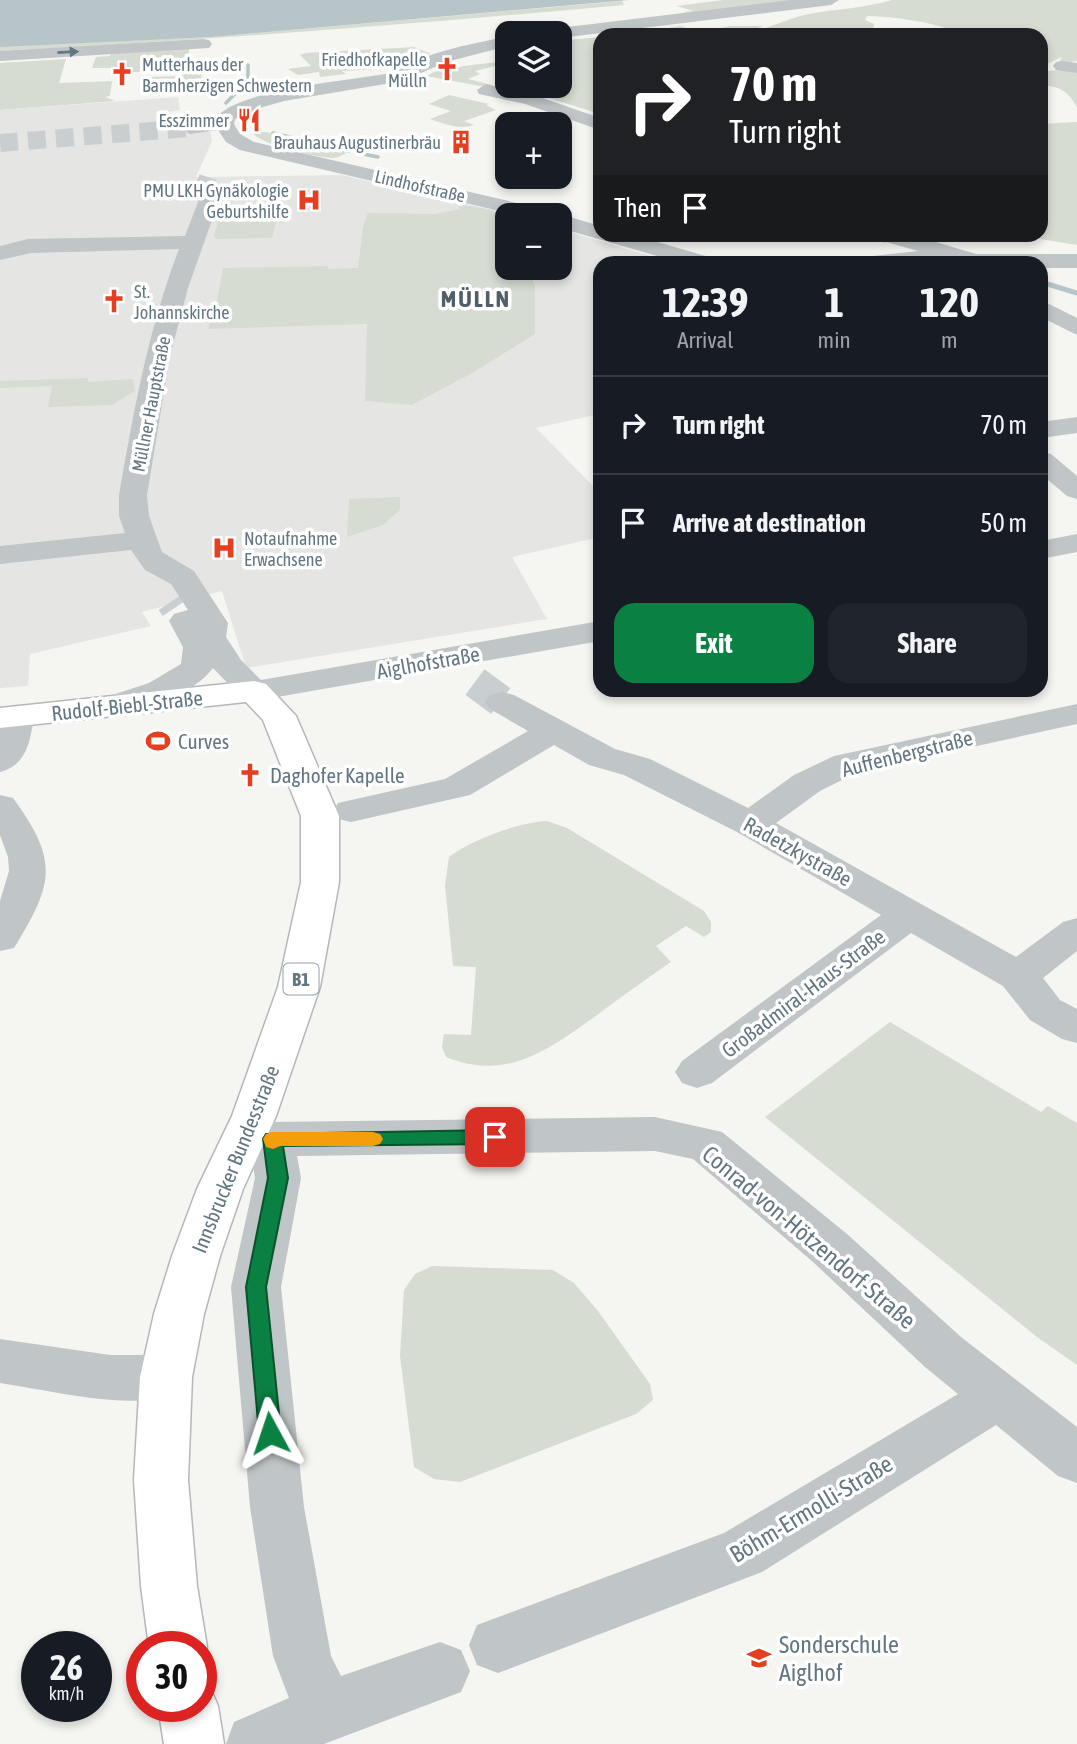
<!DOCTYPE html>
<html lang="en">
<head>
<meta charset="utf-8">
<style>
	body { margin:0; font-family:"Asap Condensed",sans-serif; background:#20242c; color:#f1f3f6; height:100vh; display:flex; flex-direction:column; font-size:26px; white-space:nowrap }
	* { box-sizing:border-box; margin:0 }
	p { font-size:23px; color:#9ea1a6 }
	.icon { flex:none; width:38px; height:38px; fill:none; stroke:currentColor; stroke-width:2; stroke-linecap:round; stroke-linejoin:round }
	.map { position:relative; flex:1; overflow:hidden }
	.details { position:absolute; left:593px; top:256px; width:455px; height:441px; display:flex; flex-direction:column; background:#171b24; border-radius:21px; box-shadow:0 4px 10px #0003 }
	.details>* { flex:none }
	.top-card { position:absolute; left:593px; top:28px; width:455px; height:214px; border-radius:21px; box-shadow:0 4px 10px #0003; background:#202124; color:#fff; overflow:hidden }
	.buttons { position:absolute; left:495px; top:21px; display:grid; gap:14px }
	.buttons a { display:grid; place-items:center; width:77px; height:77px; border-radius:14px; background:#171b24; box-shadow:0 4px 10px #0003; font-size:35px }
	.speed { position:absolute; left:21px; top:1631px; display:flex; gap:14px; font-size:35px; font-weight:700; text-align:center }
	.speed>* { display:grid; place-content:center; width:91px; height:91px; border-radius:50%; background:#171b24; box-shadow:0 4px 10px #0003; line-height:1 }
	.speed small { font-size:18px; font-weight:400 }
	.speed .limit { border:10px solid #d22; background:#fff; color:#111 }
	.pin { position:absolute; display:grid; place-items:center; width:60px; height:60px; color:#fff; margin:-30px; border-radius:14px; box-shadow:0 4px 10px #0006 }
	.me { position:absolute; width:77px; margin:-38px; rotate:355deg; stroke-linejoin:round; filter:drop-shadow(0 0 5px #0008) }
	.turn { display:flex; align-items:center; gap:24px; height:147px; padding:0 21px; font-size:32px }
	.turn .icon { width:91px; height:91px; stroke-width:2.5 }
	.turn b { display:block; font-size:49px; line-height:60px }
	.then { display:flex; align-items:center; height:66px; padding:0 21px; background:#0003; gap:14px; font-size:26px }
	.eta { display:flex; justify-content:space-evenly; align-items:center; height:119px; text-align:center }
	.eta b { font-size:42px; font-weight:700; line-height:49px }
	.button { display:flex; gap:14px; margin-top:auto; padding:14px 21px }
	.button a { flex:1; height:80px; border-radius:21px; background:#0b8043; color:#fff; font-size:28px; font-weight:700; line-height:80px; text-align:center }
	.button a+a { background:#20242c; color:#f1f3f6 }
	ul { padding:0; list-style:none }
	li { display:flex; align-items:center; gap:21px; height:98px; padding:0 21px; border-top:2px solid #363941 }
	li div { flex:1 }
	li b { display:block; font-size:26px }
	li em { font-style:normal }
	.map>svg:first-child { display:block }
	.built { fill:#e5e6e4 }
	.green { fill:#d6dcd2 }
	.water { fill:#b7c5c8 }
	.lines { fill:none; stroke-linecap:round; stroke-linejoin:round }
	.stream-far1 { stroke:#b7c5c8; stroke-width:3.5 }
	.stream { stroke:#b7c5c8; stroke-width:5 }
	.minor-tunnel-far1 { stroke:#c9cfd0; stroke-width:18; stroke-dasharray:18 10; stroke-linecap:butt }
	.minor-tunnel { stroke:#c9cfd0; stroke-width:32; stroke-dasharray:32 16; stroke-linecap:butt }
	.major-casing { stroke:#b3b8bb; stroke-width:3 }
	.minor { fill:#c0c5c7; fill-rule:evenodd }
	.major { fill:#fff; fill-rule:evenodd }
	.oneway { fill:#637783 }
	.route { fill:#0b8043; stroke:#07532c; stroke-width:2 }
	.slow { fill:#f59e0b }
	.labels { text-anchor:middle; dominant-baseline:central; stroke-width:7; stroke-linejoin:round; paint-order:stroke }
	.far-poi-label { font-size:18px; fill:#637783; stroke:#fff; text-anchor:end }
	.far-street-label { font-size:18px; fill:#637783; stroke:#fff }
	.shield { fill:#fff; stroke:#92a0a8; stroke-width:2 }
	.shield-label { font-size:19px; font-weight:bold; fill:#637783 }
	.street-label { font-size:21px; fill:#637783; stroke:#fff }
	.poi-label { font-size:21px; fill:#637783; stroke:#fff; text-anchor:start }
	.far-district-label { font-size:23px; font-weight:bold; letter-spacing:2px; fill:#516068; stroke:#fff }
	.near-street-label { font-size:24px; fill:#637783; stroke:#fff }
	.near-poi-label { font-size:24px; fill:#637783; stroke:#fff; text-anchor:start }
</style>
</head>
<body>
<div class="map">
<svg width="1077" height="1744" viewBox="0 0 1077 1744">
	<rect width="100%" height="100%" fill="#f5f5f1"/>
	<!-- built -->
	<path class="built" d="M178 97 180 110 169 112 186 124 209 130 211 134 212 141 196 177 342 175 514 215H508V268H560V229L670 262H600V414L536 428 600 493V537L512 557 547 619 246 668 222 591 142 612 151 626 30 654 28 686 0 688V110Z"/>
	<!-- green -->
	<path class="green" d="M723 0H811L691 16 684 12 693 11 677 6Z
		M892 0H1077V61L1058 64 1062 57 1041 67V35H955V31C925 21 898 17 867 16L865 20 874 24 872 35H620L681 26 700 33 730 26H763L745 32 746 34C768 29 788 18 809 14 837 9 864 8 892 0Z
		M622 1 624 5C416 24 208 40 0 51V47L4 46 211 37Z
		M600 37V114L549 98 542 93 546 86H560V80L565 78 560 77V62L567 61 560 59V45L567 40Z
		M189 46V65L203 66 200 86H179L177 92 149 95 152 77 181 76 184 66H161L160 71 113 73 114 68H92L96 57 110 56 111 51Z
		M414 47 431 54 376 57 377 62 402 63 378 69 342 71 346 74 320 77 319 72 298 75 288 69 311 66 300 55 306 53Z
		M66 59 59 83 112 81 110 96 105 97 115 101 0 110V63Z
		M507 61V63L475 71 480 74 468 79 492 85 486 87 426 76 438 70 448 72 463 66Z
		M1066 69 1077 71V108C1070 92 1059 85 1041 86V72Z
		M449 95 489 104 486 105 496 110 464 121 474 125C458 130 445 124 430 119L451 111 429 104Z
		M1077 122V245L1016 235 1041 234V124Z
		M265 132 349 152C344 154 338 158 333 158 318 158 260 145 253 133Z
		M458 204 492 210 507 231 508 268H528L535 285V334L474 372 412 405 365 401 367 324 208 329 217 301 223 268 328 266V269L358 268 363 227 368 213 435 214 460 209Z
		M218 222H276L272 238 218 239 214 237Z
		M88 378V382L133 379 135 391 112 405 48 407 52 386 0 388V381Z
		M400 497V510L383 525 347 537 349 499Z
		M547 821 567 828 704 911 711 922V932L704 937 686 926 656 946 671 962C646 979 621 997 597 1015 549 1049 508 1082 446 1057L442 1047 444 1034 471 1035 476 967 453 966 445 885 449 857C471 840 519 822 547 821Z
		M890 1022 1041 1112 1048 1106 1077 1123V1365L1037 1337 765 1117Z
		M432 1266 553 1270 574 1283 598 1311 650 1384 653 1400 636 1414 460 1482 434 1479 414 1467 400 1356 404 1290 415 1274Z"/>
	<!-- water -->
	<path class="water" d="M0 0H629L212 37 0 47Z"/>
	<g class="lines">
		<!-- stream-far1 -->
		<path class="stream-far1" d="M248 65V79
			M226 103 247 81
			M273 133 349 151
			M358 153 378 157"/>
		<!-- stream -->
		<path class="stream" d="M865 234 885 240
			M1041 282 1077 293"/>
		<!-- minor-tunnel-far1 -->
		<path class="minor-tunnel-far1" d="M0 143 190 128
			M204 189 208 177"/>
		<!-- minor-tunnel -->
		<path class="minor-tunnel" d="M172 601 176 607
			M475 682 502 702"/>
		<!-- major casing -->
		<g class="major-casing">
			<path id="major" d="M254 681 266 684 296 716 339 816V882L320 987 276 1116 243 1189 220 1256 204 1314 192 1377 188 1480 197 1586 207 1647 201 1661V1647H149L141 1586 134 1480 140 1377 154 1314 172 1256 197 1189 232 1116 278 987 301 882V816L263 720 246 702 0 728V708Z
				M201 1682 209 1685 218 1706 224 1744H164L158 1706H201Z"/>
		</g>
		<!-- minor -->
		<path class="minor" d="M791 0H839L831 5 560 38V33H551L559 28Z
			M508 36V46L446 62 403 81 284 101 263 107 235 119 234 124 240 134 254 142 543 209 551 210 554 215H516L240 150 226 142 218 130 190 134 180 128 190 122 216 119C231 90 356 80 390 73 405 69 419 59 434 54 458 46 483 42 508 36Z
			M203 39 209 40 212 44 209 48 0 61V51Z
			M1062 61 1077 63V73L1056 70 1053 66 1056 62Z
			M486 84 537 96 600 118V130L525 104 479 94 477 90Z
			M213 183 220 185 223 189 188 288 170 356 147 495 149 516 162 552 194 571 228 623 226 637 241 660 261 680 600 621V641L254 701 242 698 213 668C195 694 125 723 94 715L89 708 94 701 149 683 181 664 183 647 169 621 174 614 188 610 171 584 145 570 131 550 0 564V546L125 533 119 516V495C134 410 148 330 179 249L31 253 0 260V246L28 239 185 236 203 189 206 185Z
			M560 214 600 226V234H630L709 257 712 262H678L560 228V215H557Z
			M873 234H909L976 254H1077V268H1041V262H956L943 259 940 262H861L864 257 918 251 876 239Z
			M1041 300 1077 318V335L1041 317Z
			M1077 417V433L1041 438V422Z
			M1041 452 1051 454 1077 476V499L1067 496 1041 474Z
			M1077 534V552L1041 559V541Z
			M502 692 514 695 615 749 650 759 748 808 794 775 834 756 1077 704V724L858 772 820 791 776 823 1016 957 1063 922 1077 918V951L1043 978 1060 1000 1077 1009V1043L1062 1039 1030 1020 1003 986 911 933 712 1083 697 1088 682 1083 675 1072 682 1061 881 915 737 832 624 775 589 765 554 745 470 795 351 822 338 819 333 811 338 803 445 779 528 731 490 709 485 702 490 695Z
			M17 707 29 710 34 717C30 741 27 765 0 772V717L5 710Z
			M0 795 13 798C59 861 54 883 14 948L0 951V901L9 871 8 857 0 835Z
			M655 1117 722 1132 847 1234 961 1337 1077 1427V1483L1058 1476 996 1425 762 1572 498 1673 477 1665 469 1645 477 1625 724 1533 958 1394 925 1367 813 1262 693 1159 655 1151 297 1156 301 1178 281 1287 304 1507 331 1656 341 1676 440 1642 461 1650 470 1671 461 1692 324 1744H226L234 1722 289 1698 273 1656 250 1507 231 1287 255 1178 251 1153 230 1147 223 1135 230 1123 246 1118 272 1122Z
			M0 1339 110 1355H166L184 1361 192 1377 184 1393C131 1412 55 1391 0 1383Z"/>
		<!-- major -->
		<use href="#major" class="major"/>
	</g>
	<!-- one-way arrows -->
	<defs><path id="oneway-solid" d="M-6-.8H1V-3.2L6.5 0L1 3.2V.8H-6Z" transform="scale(1.75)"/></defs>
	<use class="oneway" href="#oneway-solid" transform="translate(68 52) rotate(-3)"/>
	<!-- route -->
	<path class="route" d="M495 1130 502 1132 504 1137 502 1142 495 1144 283 1146 288 1178 266 1287 281 1433 277 1439 270 1442 262 1439 259 1433 246 1287 268 1178 263 1139 266 1134Z"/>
	<!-- slow -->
	<path class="slow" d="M272 1132H373L380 1134 383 1139 380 1144 373 1146H280L273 1149 266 1147 263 1139 266 1134Z"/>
	<!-- icons -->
	<defs>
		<g id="church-bare" transform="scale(1.89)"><path d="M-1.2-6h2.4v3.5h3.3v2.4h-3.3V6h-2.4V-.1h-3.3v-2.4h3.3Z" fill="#e53e21" stroke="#fff" stroke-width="2.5" paint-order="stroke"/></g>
		<g id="restaurant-bare" transform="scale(1.89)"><path d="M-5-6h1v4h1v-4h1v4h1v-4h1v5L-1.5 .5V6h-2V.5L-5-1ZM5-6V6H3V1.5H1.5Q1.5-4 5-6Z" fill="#e53e21" stroke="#fff" stroke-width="2.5" paint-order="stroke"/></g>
		<g id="building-bare" transform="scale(1.89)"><path d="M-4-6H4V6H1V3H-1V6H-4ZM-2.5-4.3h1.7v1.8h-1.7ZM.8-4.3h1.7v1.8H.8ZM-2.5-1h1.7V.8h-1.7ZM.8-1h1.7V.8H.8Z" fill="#e53e21" stroke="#fff" stroke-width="2.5" paint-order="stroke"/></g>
		<g id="hospital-bare" transform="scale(1.89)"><path d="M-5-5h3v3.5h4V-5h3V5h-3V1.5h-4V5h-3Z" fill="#e53e21" stroke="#fff" stroke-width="2.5" paint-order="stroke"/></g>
		<g id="stadium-bare" transform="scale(1.89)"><path d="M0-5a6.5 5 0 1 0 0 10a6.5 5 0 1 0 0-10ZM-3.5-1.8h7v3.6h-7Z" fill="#e53e21" stroke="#fff" stroke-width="2.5" paint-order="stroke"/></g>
		<g id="school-bare" transform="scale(1.89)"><path d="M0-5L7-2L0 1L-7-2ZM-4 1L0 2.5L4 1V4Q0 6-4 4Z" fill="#e53e21" stroke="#fff" stroke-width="2.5" paint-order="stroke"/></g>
	</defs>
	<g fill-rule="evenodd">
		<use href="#church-bare" x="447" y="69"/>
		<use href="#church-bare" x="122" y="74"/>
		<use href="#restaurant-bare" x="249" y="120"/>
		<use href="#building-bare" x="461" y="142"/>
		<use href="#hospital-bare" x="309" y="200"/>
		<use href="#church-bare" x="114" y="301"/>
		<use href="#hospital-bare" x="224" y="548"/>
		<use href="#stadium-bare" x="158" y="741"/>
		<use href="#church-bare" x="250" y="775"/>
		<use href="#school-bare" x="759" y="1658"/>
	</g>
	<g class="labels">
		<!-- far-poi labels -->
		<g class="far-poi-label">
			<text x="427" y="59">Friedhofkapelle<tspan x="427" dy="21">Mülln</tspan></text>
			<text x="142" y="64" text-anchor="start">Mutterhaus der<tspan x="142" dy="21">Barmherzigen Schwestern</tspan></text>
			<text x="229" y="120">Esszimmer</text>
			<text x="441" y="142">Brauhaus Augustinerbräu</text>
			<text x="289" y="190">PMU LKH Gynäkologie<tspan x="289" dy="21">Geburtshilfe</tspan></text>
			<text x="134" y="291" text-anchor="start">St.<tspan x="134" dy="21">Johannskirche</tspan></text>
			<text x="244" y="538" text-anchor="start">Notaufnahme<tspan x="244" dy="21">Erwachsene</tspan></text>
		</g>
		<!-- far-street labels -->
		<g class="far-street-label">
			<text transform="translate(420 186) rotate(13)">Lindhofstraße</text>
			<text transform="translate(151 404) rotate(-79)">Müllner Hauptstraße</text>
		</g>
		<!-- shield labels -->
		<rect class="shield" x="283.5" y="963.5" width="35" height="31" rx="5"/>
		<g class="shield-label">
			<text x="301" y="979">B1</text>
		</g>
		<!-- street labels -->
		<g class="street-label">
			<text transform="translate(428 662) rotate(-10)">Aiglhofstraße</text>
			<text transform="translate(127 705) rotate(-6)">Rudolf-Biebl-Straße</text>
			<text transform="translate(907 753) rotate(-14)">Auffenbergstraße</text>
			<text transform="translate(798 851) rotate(29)">Radetzkystraße</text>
			<text transform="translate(803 993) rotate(-37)">Großadmiral-Haus-Straße</text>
			<text transform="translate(235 1159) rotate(-68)">Innsbrucker Bundesstraße</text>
		</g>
		<!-- poi labels -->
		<g class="poi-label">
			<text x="178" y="741">Curves</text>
			<text x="270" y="775">Daghofer Kapelle</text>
		</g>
		<!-- far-district labels -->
		<g class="far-district-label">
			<text x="476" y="299">MÜLLN</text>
		</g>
		<!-- near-street labels -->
		<g class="near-street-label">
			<text transform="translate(809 1237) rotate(40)">Conrad-von-Hötzendorf-Straße</text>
			<text transform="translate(811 1509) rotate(-31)">Böhm-Ermolli-Straße</text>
		</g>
		<!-- near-poi labels -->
		<g class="near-poi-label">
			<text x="779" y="1644">Sonderschule<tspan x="779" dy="28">Aiglhof</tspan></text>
		</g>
	</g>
</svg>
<div class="buttons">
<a><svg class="icon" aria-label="layers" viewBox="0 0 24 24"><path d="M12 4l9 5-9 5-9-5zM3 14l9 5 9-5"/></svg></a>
<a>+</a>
<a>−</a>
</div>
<div class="speed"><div>26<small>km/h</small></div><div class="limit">30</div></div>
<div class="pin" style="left:495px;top:1137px;background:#d93025"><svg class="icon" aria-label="arrive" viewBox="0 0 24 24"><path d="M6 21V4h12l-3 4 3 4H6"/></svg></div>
<svg class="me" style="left:270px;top:1433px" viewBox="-20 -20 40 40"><path d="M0-17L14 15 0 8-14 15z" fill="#0b8043" stroke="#fff" stroke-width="4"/></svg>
<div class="top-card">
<div class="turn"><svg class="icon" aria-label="right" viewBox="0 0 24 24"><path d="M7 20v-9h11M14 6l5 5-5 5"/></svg><div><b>70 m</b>Turn right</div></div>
<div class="then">Then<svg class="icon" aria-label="arrive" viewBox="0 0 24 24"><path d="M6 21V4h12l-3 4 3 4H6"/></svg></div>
</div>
<section class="details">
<div class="eta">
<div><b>12:39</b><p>Arrival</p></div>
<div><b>1</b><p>min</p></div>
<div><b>120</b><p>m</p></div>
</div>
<ul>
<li><svg class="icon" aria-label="right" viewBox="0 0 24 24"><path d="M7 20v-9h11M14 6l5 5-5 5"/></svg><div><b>Turn right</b></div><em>70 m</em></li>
<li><svg class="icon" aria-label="arrive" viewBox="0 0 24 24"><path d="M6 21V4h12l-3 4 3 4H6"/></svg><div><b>Arrive at destination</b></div><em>50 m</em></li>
</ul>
<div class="button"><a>Exit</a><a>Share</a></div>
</section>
</div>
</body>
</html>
